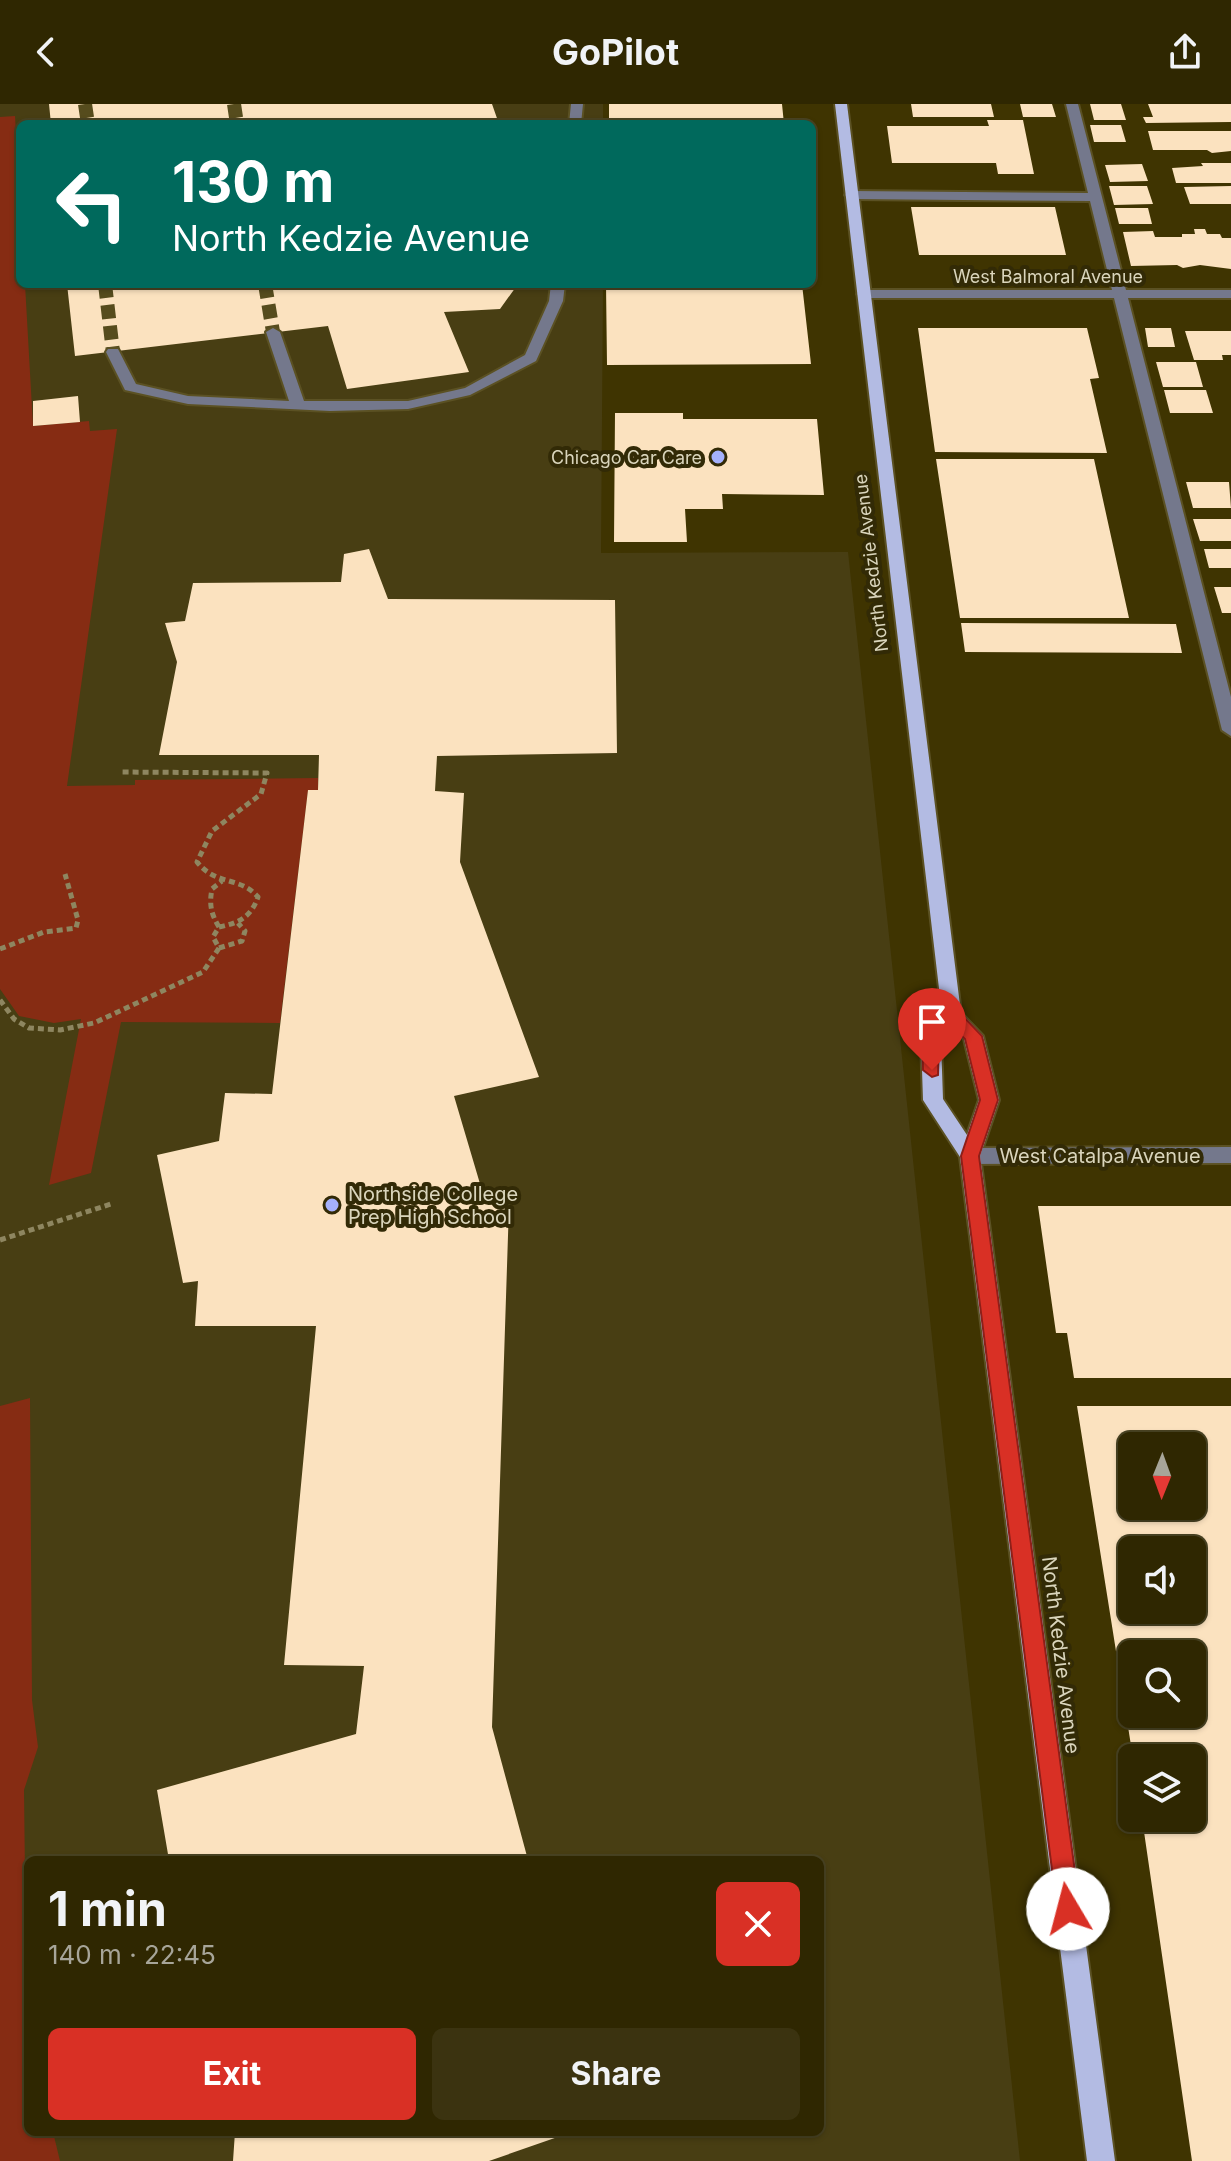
<!DOCTYPE html>
<html lang="en">
<head>
<meta charset="utf-8">
<style>
	body { margin:0; font-family:Inter,sans-serif; background:#3b3310; color:#f1f3f6; height:100vh; display:flex; flex-direction:column; font-size:30px; white-space:nowrap }
	* { box-sizing:border-box; margin:0 }
	p { font-size:26px; color:#a7a599 }
	.icon { flex:none; width:44px; height:44px; fill:none; stroke:currentColor; stroke-width:2; stroke-linecap:round; stroke-linejoin:round }
	.map { position:relative; flex:1; overflow:hidden }
	.side { position:absolute; left:24px; top:1752px; width:800px; height:280px; display:flex; flex-direction:column; background:#2f2701; border-radius:12px; box-shadow:0 2px 6px #0004,0 0 0 2px #4a4423 }
	.side>* { flex:none }
	.guide { position:absolute; left:16px; top:16px; width:800px; height:168px; border-radius:12px; box-shadow:0 2px 6px #0004,0 0 0 2px #4a4423; background:#00695c; color:#fff; overflow:hidden }
	.needle { width:52px; rotate:181deg }
	.fabs { position:absolute; left:1118px; top:1328px; display:grid; gap:16px }
	.fabs a { display:grid; place-items:center; width:88px; height:88px; border-radius:12px; background:#2f2701; box-shadow:0 2px 6px #0004,0 0 0 2px #4a4423; font-size:40px }
	.pin { position:absolute; display:grid; place-items:center; width:68px; height:68px; color:#fff; margin:-82px -34px; border-radius:50% 50% 50% 0; rotate:-45deg; box-shadow:0 0 8px #0007 }
	.pin .icon { rotate:45deg }
	.me { position:absolute; width:88px; margin:-44px; rotate:352deg; stroke-linejoin:round; filter:drop-shadow(0 0 6px #0008) }
	.turn { display:flex; align-items:center; gap:28px; height:168px; padding:0 24px; font-size:36px }
	.turn .icon { width:104px; height:104px; stroke-width:2.5 }
	.turn b { display:block; font-size:56px; line-height:68px }
	.round { display:grid; place-items:center; flex:none; width:84px; height:84px; border-radius:12px; background:#3b3310 }
	.summary { display:flex; align-items:center; justify-content:space-between; height:136px; padding:0 24px }
	h1 { font-size:48px; font-weight:700; line-height:60px }
	.primary-button { display:flex; gap:16px; margin-top:auto; padding:16px 24px }
	.primary-button a { flex:1; height:92px; border-radius:12px; background:#d93025; color:#fff; font-size:32px; font-weight:700; line-height:92px; text-align:center }
	.primary-button a+a { background:#3b3310; color:#f1f3f6 }
	header { display:flex; justify-content:space-between; align-items:center; height:104px; padding:0 24px; background:#2f2701; font-size:36px; font-weight:700 }
	.map>svg:first-child { display:block }
	.built { fill:#483e13; fill-rule:evenodd }
	.green { fill:#862c13 }
	.building { fill:#fbe2bf; fill-rule:evenodd }
	.lines { fill:none; stroke-linecap:round; stroke-linejoin:round }
	.minor-tunnel { stroke:#564c1d; stroke-width:14; stroke-dasharray:14 7; stroke-linecap:butt }
	.minor-casing { stroke:#5b5123; stroke-width:4 }
	.major-casing { stroke:#5b5123; stroke-width:4 }
	.path { stroke:#8e8660; stroke-width:5; stroke-dasharray:6 4; stroke-linecap:butt }
	.minor { fill:#74788c; fill-rule:evenodd }
	.major { fill:#b3bbe3; fill-rule:evenodd }
	.route { fill:#d93025; stroke:#8d1f18; stroke-width:2 }
	.poi-dot { fill:#a5b1fc; stroke:#322a06; stroke-width:3 }
	.labels { text-anchor:middle; dominant-baseline:central; stroke-width:8; stroke-linejoin:round; paint-order:stroke }
	.far-street-label { font-size:18px; fill:#dad5bc; stroke:#322a06 }
	.far-poi-label { font-size:18px; fill:#dad5bc; stroke:#322a06; text-anchor:end }
	.street-label { font-size:20px; fill:#dad5bc; stroke:#322a06 }
	.poi-label { font-size:20px; fill:#dad5bc; stroke:#322a06; text-anchor:start }
</style>
</head>
<body>
<header><svg class="icon" aria-label="back" viewBox="0 0 24 24"><path d="M15 5l-7 7 7 7"/></svg>GoPilot<svg class="icon" aria-label="share" viewBox="0 0 24 24"><path d="M12 15V3M7 8l5-5 5 5M5 13v7h14v-7"/></svg></header>
<div class="map">
<svg width="1231" height="2057" viewBox="0 0 1231 2057">
	<rect width="100%" height="100%" fill="#3f3401"/>
	<!-- built -->
	<path class="built" d="M0 0H603V20H20V180H603L601 449 848 448 1020 2057H0ZM28 1756H820V2028H28Z"/>
	<!-- green -->
	<path class="green" d="M15 12 20 93V180H25L33 322 89 317 90 327 117 325 67 682 135 681V676L318 674V686L308 687 280 919 121 918 91 1069 49 1081 81 915 54 919 19 912 0 885V13Z
		M30 1294 32 1596 38 1643 24 1686 28 2028H53L60 2057H0V1302Z"/>
	<!-- building -->
	<path class="building" d="M49 0H492L499 20H51Z
		M609 0H782L784 20H609Z
		M911 0H991L994 13H913Z
		M1020 0H1052L1056 13H1023Z
		M1090 0H1121L1126 16H1094Z
		M1148 0H1231V18L1146 19 1143 13H1153Z
		M987 16H1023L1034 70H998L996 59H892L887 22H989Z
		M1090 21H1121L1126 38H1094Z
		M1148 27H1231V47L1212 49 1207 46H1153Z
		M1201 59H1231V79H1176L1172 64 1203 62Z
		M1142 60 1148 77 1110 78 1105 61Z
		M1109 82H1147L1153 100 1114 101Z
		M1231 82V100H1190L1184 83Z
		M911 103H1055L1066 151H919Z
		M1115 104H1148L1152 120H1119Z
		M1194 125H1205L1207 130H1220L1222 134H1231V165L1200 161 1183 164 1177 161 1131 162 1123 128 1153 127 1155 133H1182V130H1195Z
		M67 180H518L500 205 444 208 469 268 347 285 328 222 75 252Z
		M606 180H802L811 260 607 261Z
		M918 224H1087L1099 274 1090 275 1107 349 935 348Z
		M1145 224H1171L1175 243H1148Z
		M1185 227H1231V251H1222L1223 256H1194Z
		M1156 258H1196L1203 283H1163Z
		M1164 286H1206L1213 309H1170Z
		M78 292 80 318 33 322V297Z
		M615 309H683V315H817L824 391 722 390 723 405H685L687 438H614Z
		M936 355H1094L1129 514H960Z
		M1186 378H1229L1231 404H1193Z
		M1193 415H1231V437H1200Z
		M369 445 388 495 615 496 617 649 437 652 435 687 464 689 460 758 539 973 454 992 486 1100 509 1101 492 1623 528 1756H169L157 1686 356 1630 364 1562 284 1561 316 1222H195L198 1177 183 1179 157 1051 219 1037 225 989 272 990 308 686H318L319 651H159L177 558 165 519 185 517 193 479 341 478 344 450Z
		M1204 445H1231V464H1209Z
		M1214 483H1231V509H1222Z
		M961 519 1176 520 1182 549 965 548Z
		M1038 1102H1231V1274H1074L1067 1229H1056Z
		M1077 1302H1231V2057H1192L1142 1714H1192V1654H1133ZM1132 1342H1192V1402H1132ZM1132 1446H1192V1506H1132ZM1132 1550H1192V1610H1132Z
		M235 2028H572L489 2057H233Z"/>
	<g class="lines">
		<!-- minor-tunnel -->
		<path class="minor-tunnel" d="M85 0 88 20
			M234 0 237 20
			M105 180 113 248
			M265 180 273 228"/>
		<!-- minor casing -->
		<g class="minor-casing">
			<path id="minor" d="M571 0H583L581 20H569Z
				M1066 0H1078L1126 186H1231V194H1128L1231 593V632L1222 626 1114 194H864L857 190 864 186H1112L1090 97 852 95 845 91 852 87 1088 89Z
				M551 180H565L563 197 536 257 470 291 408 305 330 307 188 300 125 286 106 248 108 245H118L136 280 188 292 289 297 266 228 273 224 280 228 304 297H408L465 284 525 251 549 197Z
				M1231 1043V1059L970 1060 963 1058 960 1052 963 1046 970 1044Z"/>
		</g>
		<!-- major casing -->
		<g class="major-casing">
			<path id="major" d="M835 0H847L961 909 983 932 999 996 980 1052 1115 2057H1087L960 1053 923 996 921 935 942 910ZM952 924 964 935 979 996 967 1031 943 995 941 937Z"/>
		</g>
		<!-- path -->
		<path class="path" d="M219 823C211 810 209 800 212 785L222 777
			M219 844 242 837 245 827 238 819
			M0 845 44 828 76 824 78 816 65 770
			M0 896 14 915 29 924 60 926 94 919 203 868 219 844 213 833 219 823C239 819 251 813 258 793 240 772 216 782 197 758L212 727 261 690 267 669 120 668
			M0 1136 114 1099"/>
		<!-- minor -->
		<use href="#minor" class="minor"/>
		<!-- major -->
		<use href="#major" class="major"/>
	</g>
	<!-- route -->
	<path class="route" d="M952 905 958 907 982 932 998 996 979 1052 1080 1805 1077 1813 1068 1817 1060 1813 1057 1805 961 1052 980 996 965 935 952 923 939 937 938 971 932 973 923 966 922 935 945 907Z"/>
	<!-- markers -->
	<g class="poi-dot">
		<circle cx="718" cy="353" r="8"/>
		<circle cx="332" cy="1101" r="8"/>
	</g>
	<g class="labels">
		<!-- far-street labels -->
		<g class="far-street-label">
			<text x="1048" y="172">West Balmoral Avenue</text>
			<text transform="translate(871 459) rotate(-97)">North Kedzie Avenue</text>
		</g>
		<!-- far-poi labels -->
		<g class="far-poi-label">
			<text x="702" y="353">Chicago Car Care</text>
		</g>
		<!-- street labels -->
		<g class="street-label">
			<text x="1100" y="1052">West Catalpa Avenue</text>
			<text transform="translate(1061 1551) rotate(83)">North Kedzie Avenue</text>
		</g>
		<!-- poi labels -->
		<g class="poi-label">
			<text x="348" y="1090">Northside College<tspan x="348" dy="23">Prep High School</tspan></text>
		</g>
	</g>
</svg>
<div class="fabs">
<a><svg class="needle" viewBox="-14 -14 28 28"><path d="M0-13l5 13h-10z" fill="#e53935"/><path d="M0 13l5-13h-10z" fill="#a7a599"/></svg></a>
<a><svg class="icon" aria-label="sound" viewBox="0 0 24 24"><path d="M4 9h4l5-4v14l-5-4H4zM17 9q2 3 0 6"/></svg></a>
<a><svg class="icon" aria-label="search" viewBox="0 0 24 24"><circle cx="10" cy="10" r="6"/><path d="M15 15l6 6"/></svg></a>
<a><svg class="icon" aria-label="layers" viewBox="0 0 24 24"><path d="M12 4l9 5-9 5-9-5zM3 14l9 5 9-5"/></svg></a>
</div>
<div class="pin" style="left:932px;top:966px;background:#d93025"><svg class="icon" aria-label="arrive" viewBox="0 0 24 24"><path d="M6 21V4h12l-3 4 3 4H6"/></svg></div>
<svg class="me" style="left:1068px;top:1805px" viewBox="-20 -20 40 40"><circle r="19" fill="#fff"/><path d="M0-13L10 11 0 6-10 11z" fill="#d93025"/></svg>
<div class="guide">
<div class="turn"><svg class="icon" aria-label="left" viewBox="0 0 24 24"><path d="M17 20v-9H6M10 6l-5 5 5 5"/></svg><div><b>130 m</b>North Kedzie Avenue</div></div>
</div>
<section class="side">
<div class="summary"><div><h1>1 min</h1><p>140 m · 22:45</p></div><a class="round" style="background:#d93025;color:#fff"><svg class="icon" aria-label="close" viewBox="0 0 24 24"><path d="M6 6l12 12M18 6L6 18"/></svg></a></div>
<div class="primary-button"><a>Exit</a><a>Share</a></div>
</section>
</div>
</body>
</html>
